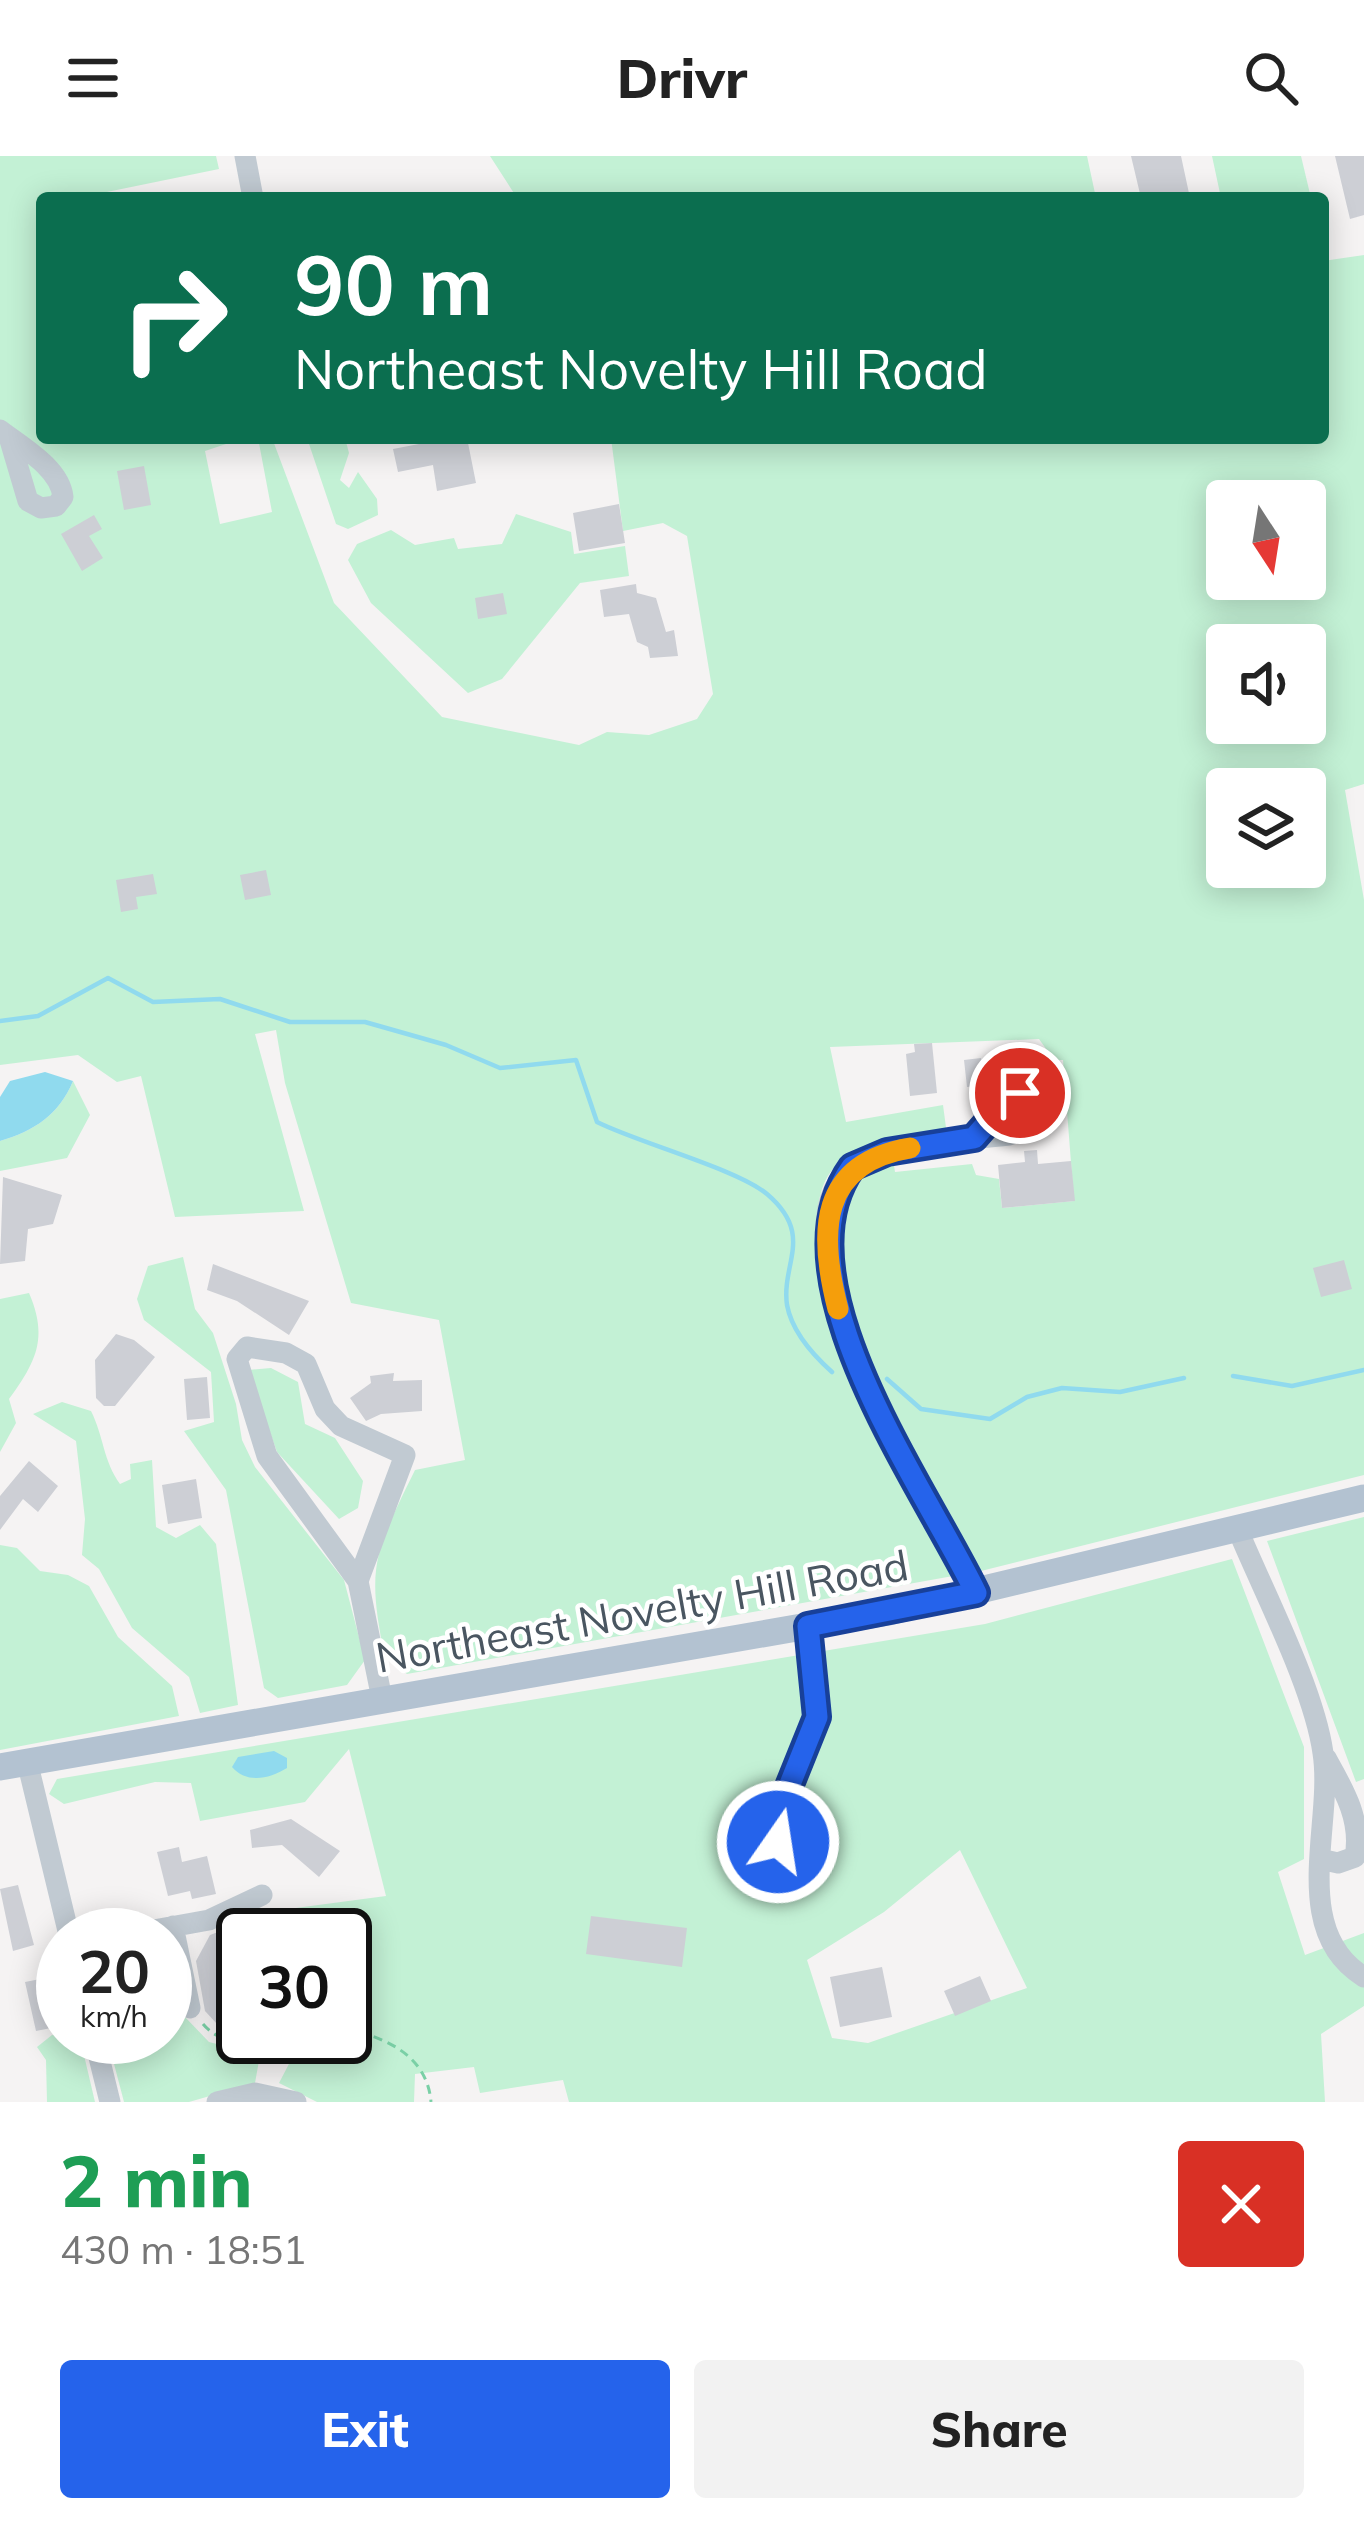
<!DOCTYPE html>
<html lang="en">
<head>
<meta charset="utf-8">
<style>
	body { margin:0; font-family:Mulish,sans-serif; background:#f2f2f2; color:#222; height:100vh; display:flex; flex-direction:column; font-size:45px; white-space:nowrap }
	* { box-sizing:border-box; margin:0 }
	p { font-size:39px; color:#767676 }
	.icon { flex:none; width:66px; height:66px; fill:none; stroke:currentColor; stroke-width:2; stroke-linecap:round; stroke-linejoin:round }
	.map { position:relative; height:1946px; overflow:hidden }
	.panel { display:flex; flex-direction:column; background:#fff; flex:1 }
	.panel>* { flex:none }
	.banner { position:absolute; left:36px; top:36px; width:1293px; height:252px; border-radius:12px; box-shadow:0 6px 30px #0003; background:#0b6e4f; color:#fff; overflow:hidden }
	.needle { width:78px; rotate:168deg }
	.fabs { position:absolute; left:1206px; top:324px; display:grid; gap:24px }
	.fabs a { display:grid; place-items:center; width:120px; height:120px; border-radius:12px; background:#fff; box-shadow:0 6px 30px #0003; font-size:60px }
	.speed { position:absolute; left:36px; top:1752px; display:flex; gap:24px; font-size:60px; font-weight:700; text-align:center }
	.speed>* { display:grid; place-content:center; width:156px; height:156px; border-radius:50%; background:#fff; box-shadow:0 6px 30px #0003; line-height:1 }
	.speed small { font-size:30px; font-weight:400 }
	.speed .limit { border:6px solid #111; border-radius:18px; background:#fff; color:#111 }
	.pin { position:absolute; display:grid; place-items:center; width:102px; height:102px; color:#fff; margin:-51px; border:6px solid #fff; border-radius:50%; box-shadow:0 3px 12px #0007 }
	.me { position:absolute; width:132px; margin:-66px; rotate:13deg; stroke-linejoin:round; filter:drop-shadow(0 0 9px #0008) }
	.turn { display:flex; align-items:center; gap:42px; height:252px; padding:0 60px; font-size:54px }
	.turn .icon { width:156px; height:156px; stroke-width:2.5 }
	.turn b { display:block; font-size:84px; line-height:102px }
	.round { display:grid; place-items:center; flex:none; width:126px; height:126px; border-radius:12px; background:#f2f2f2 }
	.head { display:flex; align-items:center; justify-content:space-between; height:204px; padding:0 60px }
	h1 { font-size:72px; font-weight:800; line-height:90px; color:#1e9e55 }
	.action { display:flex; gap:24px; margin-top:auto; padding:24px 60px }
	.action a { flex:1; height:138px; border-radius:12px; background:#2563eb; color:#fff; font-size:48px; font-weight:800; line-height:138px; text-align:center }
	.action a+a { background:#f2f2f2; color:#222 }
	header { display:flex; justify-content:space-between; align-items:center; height:156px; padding:0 60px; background:#fff; font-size:54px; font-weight:800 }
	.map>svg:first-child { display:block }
	.green { fill:#c3f1d5; fill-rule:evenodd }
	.water { fill:#90daee }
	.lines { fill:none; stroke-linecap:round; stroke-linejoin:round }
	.stream { stroke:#90daee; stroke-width:4.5 }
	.building { fill:#cdcfd5 }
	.path { stroke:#7ad0a6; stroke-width:3; stroke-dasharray:9 6; stroke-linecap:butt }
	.minor { stroke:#c1cad2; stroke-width:21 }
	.major { stroke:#b3c2d1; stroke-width:27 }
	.route-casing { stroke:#184099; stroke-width:30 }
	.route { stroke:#2563eb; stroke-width:21 }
	.slow { stroke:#f59e0b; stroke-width:21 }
	.labels { text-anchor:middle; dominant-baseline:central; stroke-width:9; stroke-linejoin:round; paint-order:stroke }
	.street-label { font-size:42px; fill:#4a5661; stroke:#fff }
</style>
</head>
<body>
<header><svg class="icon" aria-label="menu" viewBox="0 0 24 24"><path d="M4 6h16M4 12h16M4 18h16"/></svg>Drivr<svg class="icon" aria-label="search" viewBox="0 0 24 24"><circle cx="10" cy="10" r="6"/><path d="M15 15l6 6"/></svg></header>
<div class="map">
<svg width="1364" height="1946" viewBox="0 0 1364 1946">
	<rect width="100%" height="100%" fill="#f5f3f3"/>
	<!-- green -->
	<path class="green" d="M0 0H216L219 13 102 37V42H42V282H244L205 295 220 368 272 356 258 282H272L334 447 442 561 579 589 607 576 649 579 697 563 713 538 687 380 663 367 623 375 611 282H1323V105L1364 99V628L1345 634 1364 744V1319L981 1415 407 1518 385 1502C366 1409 374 1398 415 1314L465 1304 439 1164 351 1147 285 927 276 874 255 878 304 1055 175 1061 141 920 117 926 78 899 0 909ZM1227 345H1305V423H1227ZM1227 489H1305V567H1227ZM1227 633H1305V711H1227ZM1039 883 1054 904H1063L1074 1045 1002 1052 999 1023 976 1019 972 1008 895 1016 893 1003C882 1007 867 1011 858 1018 813 1051 849 1152 858 1198H845C830 1151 790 1035 846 1002 874 985 916 985 947 979L943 949 846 966 830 891Z
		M490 0H1087L1096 42H517Z
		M1212 0H1301L1311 42H1221Z
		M307 282H345L349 297 340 324 349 332 358 316 377 343 378 359 348 373 336 368Z
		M516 358 571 376 574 398 625 390 629 420 580 427 502 523 468 537 371 447 348 404 357 388 391 374 415 389 454 382 458 393 502 388Z
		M73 925 90 959 67 1002 0 1015V985C34 975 59 959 73 925Z
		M183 1101 195 1153 213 1177 236 1248 242 1284 255 1311 344 1424 365 1504 347 1529 278 1542 264 1532 226 1334 184 1275 214 1266 211 1216 144 1164 137 1143 148 1110Z
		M29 1137C48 1181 37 1205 9 1243L16 1267 0 1296V1143Z
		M271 1212 298 1226 305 1268 335 1282 363 1325 358 1352 339 1363 277 1296 248 1214Z
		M62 1246 91 1255C104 1281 103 1305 120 1328L131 1323 130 1308 152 1304 156 1371 176 1382 200 1369 216 1388 238 1549 200 1557 189 1521 132 1472 99 1413 82 1399 85 1363 76 1285 33 1258Z
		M1364 1361V1623L1356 1626 1267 1385Z
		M0 1389 17 1392 40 1415 68 1419 89 1430 118 1481 172 1530 179 1560 0 1594Z
		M1232 1403 1304 1591V1703L1278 1716 1305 1799 1364 1777V1850L1321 1878 1325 1946H569L563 1924 480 1937 474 1911 415 1918 414 1946H317L279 1927 303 1881H345V1779H305L273 1755 386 1740 349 1593 305 1646 200 1665 191 1627 155 1626 64 1648 49 1638 57 1623 985 1468ZM960 1694 1027 1832 868 1887 832 1882 807 1804 884 1756Z
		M185 1861 209 1886 260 1899 255 1927 189 1946H124L107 1881H165V1864Z
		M52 1879 71 1881 83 1895 95 1946H47L46 1904 37 1891Z"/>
	<!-- water -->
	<path class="water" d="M45 916 73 925C59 959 34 975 0 985V941L10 925Z
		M274 1595 287 1602V1612C269 1623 247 1628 232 1611L238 1601Z"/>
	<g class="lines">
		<!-- stream -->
		<path class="stream" d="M0 865 38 860 108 822 153 846 220 843 290 866H365L446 889 500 912 576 904 597 966C639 987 737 1013 767 1038 815 1079 781 1107 787 1149 792 1176 813 1199 832 1216
			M1233 1220 1292 1230 1364 1214
			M887 1223 921 1253 990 1263 1027 1241 1062 1232 1120 1236 1184 1222"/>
	</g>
	<!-- building -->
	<path class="building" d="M1131 0H1181L1190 42H1141Z
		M1335 0H1364V59L1350 63Z
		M418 282H467L476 327 437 335 433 309 398 316 393 293 419 288Z
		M144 310 151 349 124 354 117 315Z
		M619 348 625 387 579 395 573 357Z
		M94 359 102 373 89 380 103 402 82 415 61 378Z
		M636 428 637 437 656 442 666 476 674 474 678 500 650 502 648 491 637 486 629 458 604 461 600 434Z
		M503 437 507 458 478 463 475 442Z
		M266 714 271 739 245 744 240 719Z
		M153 718 157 738 136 741 138 753 121 756 116 724Z
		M932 887 937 937 910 940 906 898 915 896 914 888Z
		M1043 901 1045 927 1013 926 1012 903Z
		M981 902 984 929 967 931 964 904Z
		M1037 994 1038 1008 1071 1005 1075 1045 1002 1052 998 1009 1025 1006 1024 995Z
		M3 1021 62 1039 53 1068 28 1073 25 1105 0 1108Z
		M1344 1104 1352 1133 1321 1141 1313 1112Z
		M213 1108 309 1145 289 1179 237 1145 207 1134Z
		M116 1178 134 1184 155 1201 115 1250H104L96 1242 95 1204Z
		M394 1217 393 1225 422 1224V1255L381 1258 366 1265 350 1242 371 1227 370 1220Z
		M207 1221 210 1262 187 1264 184 1223Z
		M29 1305 58 1330 38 1356 23 1343 0 1374V1340Z
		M196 1323 202 1362 168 1368 162 1329Z
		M291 1663 340 1695 319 1721 282 1689 252 1692 250 1674Z
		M179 1691 182 1706 207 1700 216 1738 192 1743 190 1735 168 1740 157 1696Z
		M18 1729 34 1789 13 1795 0 1733Z
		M591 1760 687 1772 682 1811 586 1798Z
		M247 1765 268 1766 292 1779H243V1879L217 1868 205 1855 196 1805 210 1779Z
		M882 1811 892 1861 840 1871 830 1821Z
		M980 1820 991 1845 955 1860 944 1835Z
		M45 1822 56 1871 36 1875 25 1826Z"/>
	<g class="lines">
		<!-- path -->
		<path class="path" d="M203 1868C223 1892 257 1887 285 1881
			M345 1872C386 1882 427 1899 431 1946"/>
		<!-- minor -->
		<path class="minor" d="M245 0 253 42
			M0 274C22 291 60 312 63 341L56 350 41 352 28 345 9 281
			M974 983 1009 942 1027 940 1031 962 1024 974 1009 979C961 985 898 983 856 1009 754 1072 941 1364 976 1437
			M1238 1374C1264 1437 1314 1532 1323 1597 1334 1667 1288 1774 1364 1821
			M358 1425 405 1299 341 1270 325 1253 306 1208 286 1197 247 1191 237 1203 267 1300 358 1425 382 1543
			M27 1605 69 1779
			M1320 1703 1338 1707 1355 1701C1362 1664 1344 1634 1326 1602
			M772 1729 784 1643 817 1561 808 1470
			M173 1770 190 1852
			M126 1779 209 1764 262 1739
			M94 1881 110 1946
			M217 1946 255 1937 296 1946"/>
		<!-- major -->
		<path class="major" d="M0 1611 888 1456 1364 1342"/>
	</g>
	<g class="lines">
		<!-- route casing -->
		<g class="route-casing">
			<path id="route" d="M778 1686 784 1643 817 1561 808 1470 976 1437C925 1331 772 1122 852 1011L887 996 974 982 1009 942 1020 937"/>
		</g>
		<!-- route -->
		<use href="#route" class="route"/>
		<!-- slow -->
		<path class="slow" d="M838 1153C818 1076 819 1007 910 992"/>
	</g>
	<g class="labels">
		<!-- street labels -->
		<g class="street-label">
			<text transform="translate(642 1455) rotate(-10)">Northeast Novelty Hill Road</text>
		</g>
	</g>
</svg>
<div class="fabs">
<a><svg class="needle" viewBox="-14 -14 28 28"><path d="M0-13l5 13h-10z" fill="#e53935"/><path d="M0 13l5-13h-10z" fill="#767676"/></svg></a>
<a><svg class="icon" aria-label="sound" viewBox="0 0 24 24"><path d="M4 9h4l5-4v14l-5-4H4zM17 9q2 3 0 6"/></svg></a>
<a><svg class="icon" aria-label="layers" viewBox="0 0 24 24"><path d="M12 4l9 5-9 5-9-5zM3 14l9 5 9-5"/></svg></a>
</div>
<div class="speed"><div>20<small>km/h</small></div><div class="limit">30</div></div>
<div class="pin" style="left:1020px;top:937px;background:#d93025"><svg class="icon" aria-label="arrive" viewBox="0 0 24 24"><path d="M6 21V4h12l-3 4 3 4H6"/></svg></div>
<svg class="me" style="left:778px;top:1686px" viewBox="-20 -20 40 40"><circle r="17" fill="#2563eb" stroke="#fff" stroke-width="3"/><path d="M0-11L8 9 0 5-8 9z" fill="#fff"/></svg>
<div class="banner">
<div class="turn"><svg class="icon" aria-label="right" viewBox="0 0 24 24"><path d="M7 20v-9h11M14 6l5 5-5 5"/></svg><div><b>90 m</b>Northeast Novelty Hill Road</div></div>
</div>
</div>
<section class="panel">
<div class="head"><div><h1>2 min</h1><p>430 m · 18:51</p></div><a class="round" style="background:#d93025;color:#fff"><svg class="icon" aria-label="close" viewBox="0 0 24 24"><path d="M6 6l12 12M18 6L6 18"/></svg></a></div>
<div class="action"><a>Exit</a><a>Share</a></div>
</section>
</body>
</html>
